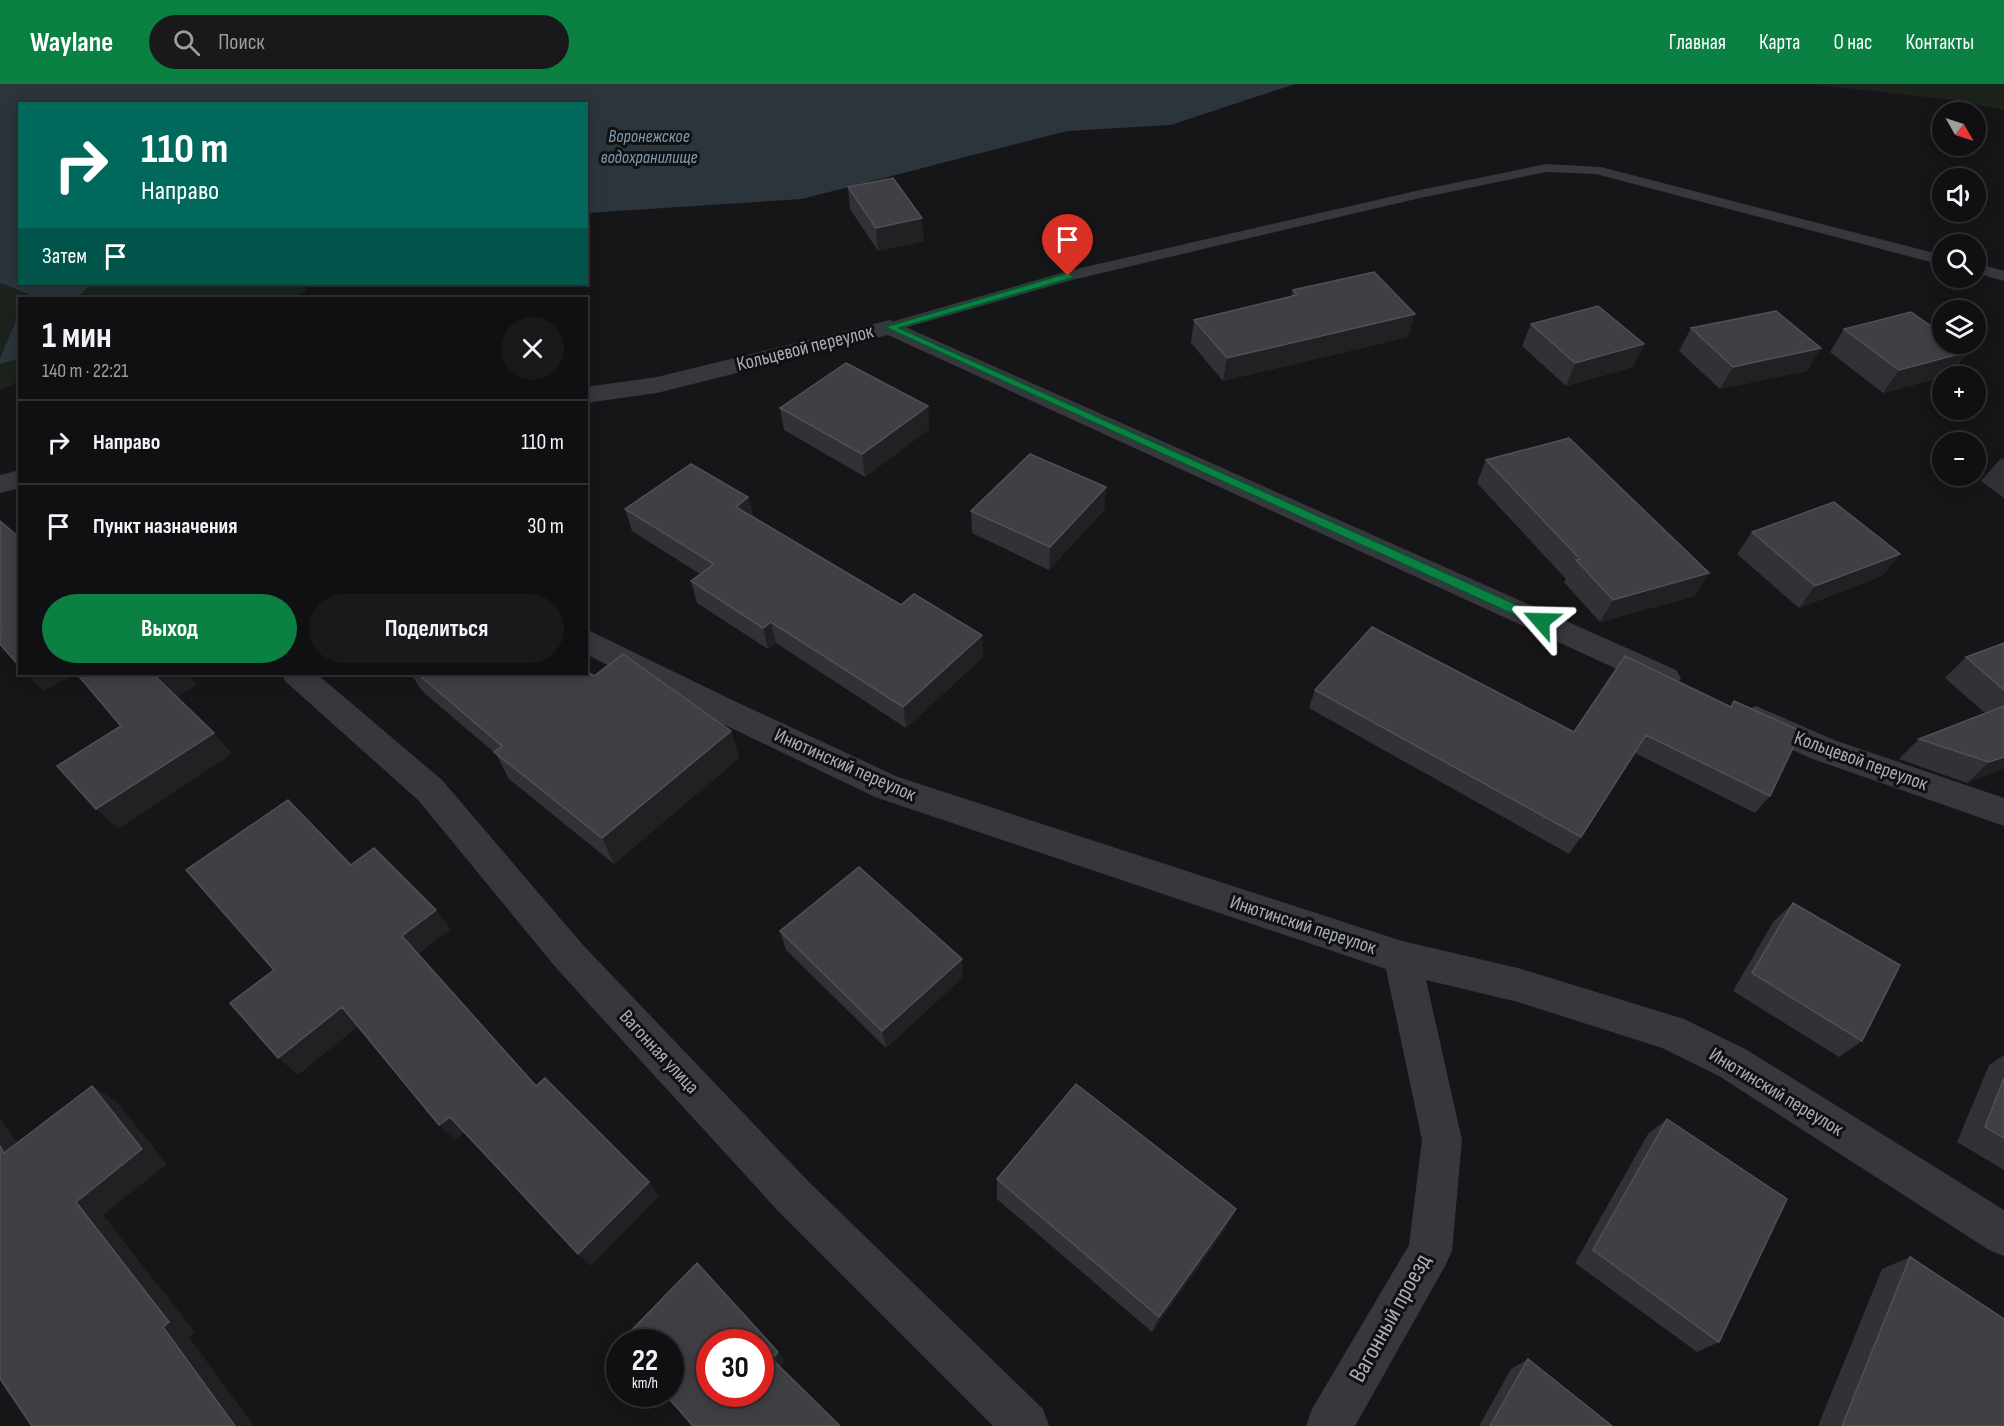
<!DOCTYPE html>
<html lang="ru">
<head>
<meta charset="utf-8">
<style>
	body { margin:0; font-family:"Sofia Sans Condensed",sans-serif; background:#19191b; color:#f1f3f6; height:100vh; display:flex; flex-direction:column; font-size:22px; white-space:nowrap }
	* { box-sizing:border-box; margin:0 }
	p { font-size:20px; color:#9c9d9f }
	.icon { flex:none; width:33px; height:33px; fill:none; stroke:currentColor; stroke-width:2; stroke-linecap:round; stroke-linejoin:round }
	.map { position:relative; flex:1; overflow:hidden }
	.drawer { position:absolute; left:18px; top:213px; width:570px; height:378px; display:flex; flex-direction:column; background:#101012; border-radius:0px; box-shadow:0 3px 15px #0003,0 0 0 2px #303032 }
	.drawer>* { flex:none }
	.guide { position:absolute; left:18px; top:18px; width:570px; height:183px; border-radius:0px; box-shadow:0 3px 15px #0003,0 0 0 2px #303032; background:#00695c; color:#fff; overflow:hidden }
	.needle { width:39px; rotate:129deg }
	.controls { position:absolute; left:1932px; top:18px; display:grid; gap:12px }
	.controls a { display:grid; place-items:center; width:54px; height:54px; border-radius:50%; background:#101012; box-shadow:0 3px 15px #0003,0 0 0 2px #303032; font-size:30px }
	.speed { position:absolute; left:606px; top:1245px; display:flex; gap:12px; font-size:30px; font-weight:700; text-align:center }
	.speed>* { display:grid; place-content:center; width:78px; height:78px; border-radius:50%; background:#101012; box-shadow:0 3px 15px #0003,0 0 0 2px #303032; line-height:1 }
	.speed small { font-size:15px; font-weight:400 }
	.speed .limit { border:9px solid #d22; background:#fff; color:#111 }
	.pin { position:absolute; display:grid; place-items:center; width:51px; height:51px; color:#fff; margin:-62px -26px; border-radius:50% 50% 50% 0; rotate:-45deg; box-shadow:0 0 6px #0007 }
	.pin .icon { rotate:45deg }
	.me { position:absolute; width:66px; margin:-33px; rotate:295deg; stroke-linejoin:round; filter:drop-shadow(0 0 4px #0008) }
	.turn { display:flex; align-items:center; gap:21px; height:126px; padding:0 24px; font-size:27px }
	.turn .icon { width:78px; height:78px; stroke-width:2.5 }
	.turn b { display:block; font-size:42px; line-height:51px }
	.then { display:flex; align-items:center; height:57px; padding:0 24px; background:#0003; gap:12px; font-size:22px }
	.round { display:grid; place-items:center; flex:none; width:63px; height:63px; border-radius:32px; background:#19191b }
	.headline { display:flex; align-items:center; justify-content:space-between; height:102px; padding:0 24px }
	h1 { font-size:36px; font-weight:700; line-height:45px }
	.button { display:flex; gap:12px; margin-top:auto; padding:12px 24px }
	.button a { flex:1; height:69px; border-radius:36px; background:#0b8043; color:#fff; font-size:24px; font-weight:700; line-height:69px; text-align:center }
	.button a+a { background:#19191b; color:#f1f3f6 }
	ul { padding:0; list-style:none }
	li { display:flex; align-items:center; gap:18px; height:84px; padding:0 24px; border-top:2px solid #303032 }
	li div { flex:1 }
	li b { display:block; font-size:22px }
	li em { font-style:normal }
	header { display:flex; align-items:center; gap:36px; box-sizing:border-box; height:84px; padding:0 30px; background:#0b8043; color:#fff }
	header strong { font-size:28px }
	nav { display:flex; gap:33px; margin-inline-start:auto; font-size:21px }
	.search { width:420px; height:54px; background:#19191b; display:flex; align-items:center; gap:15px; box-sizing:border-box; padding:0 21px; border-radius:33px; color:#9c9d9f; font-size:22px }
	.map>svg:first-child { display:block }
	.green { fill:#1c231d }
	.water { fill:#2c353c }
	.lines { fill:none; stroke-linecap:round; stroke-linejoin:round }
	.service { fill:#37383d; fill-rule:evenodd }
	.minor { fill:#37383d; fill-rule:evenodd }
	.wall { fill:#323236 }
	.shaded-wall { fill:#212124 }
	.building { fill:#3f3f44; stroke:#4f5156; stroke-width:1.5; fill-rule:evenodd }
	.route { fill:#0b8043; stroke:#07532c; stroke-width:1.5 }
	.labels { text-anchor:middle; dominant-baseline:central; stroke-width:6; stroke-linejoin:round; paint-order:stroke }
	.far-water-label { font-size:18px; font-style:italic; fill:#7f9bb3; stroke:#111113 }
	.street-label { font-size:20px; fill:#a8adb8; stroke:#111113 }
	.near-street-label { font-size:24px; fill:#a8adb8; stroke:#111113 }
</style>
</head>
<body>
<header>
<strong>Waylane</strong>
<div class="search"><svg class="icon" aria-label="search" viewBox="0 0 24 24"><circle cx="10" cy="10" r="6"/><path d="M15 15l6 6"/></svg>Поиск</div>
<nav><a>Главная</a><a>Карта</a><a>О нас</a><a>Контакты</a></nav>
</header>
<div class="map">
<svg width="2004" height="1342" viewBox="0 0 2004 1342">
	<rect width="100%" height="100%" fill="#161618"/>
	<!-- green -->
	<path class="green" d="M1809 0H2004V26L1945 15Z
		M0 199 28 210 26 214H20L19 229 0 274Z
		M91 200H308L305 208 291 214H77Z
		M19 275V298L0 306V280Z"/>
	<!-- water -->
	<path class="water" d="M0 0H1295L1171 41 1067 47 802 115 587 129 586 20H20V200H91L77 214H26L28 210 0 199Z
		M19 229V275L0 280V274Z"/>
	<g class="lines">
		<!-- service -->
		<path class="service" d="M1546 80 1601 83 1942 171V181L1596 90 1546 88 1420 114 1072 196 890 248 882 243 884 240 1068 187 1420 106Z
			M1976 179 2004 187V197L1976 189Z"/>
		<!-- minor -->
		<path class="minor" d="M890 236 1676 586 1681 594 1676 602 1665 606 1654 602 888 251 657 309 586 319V303L657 293Z
			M20 386V404L0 409V391Z
			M586 545 728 614 898 693 1402 857 1518 884 1684 935 1747 966 2004 1126V1172L1989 1166 1719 992 1662 964 1518 918 1426 896 1462 1056 1452 1167 1445 1182 1355 1342H1306L1312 1325 1409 1161 1422 1056 1386 885 875 713 706 632 586 570Z
			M282 590H317L442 696 583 861 809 1098 1043 1325 1049 1342H993L779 1128 557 885 418 716 286 598Z
			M1756 622 1834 656 2004 714V742L1810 674 1745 644 1740 635 1745 626Z"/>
	</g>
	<!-- wall -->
	<path class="wall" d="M848 103 924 157 878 167 850 125Z
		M1293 206 1408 253 1223 297 1191 259 1194 236 1291 213Z
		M1531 240 1644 260 1633 283 1566 302 1522 262Z
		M1691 244 1807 287 1720 305 1679 267Z
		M1844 245 1967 268 1951 291 1883 309 1830 268Z
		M928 322 929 345 865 393 784 346 780 324Z
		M2004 374V414L1981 397 2000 375Z
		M1486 376 1695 512 1600 538 1564 498 1566 495 1477 399Z
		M1106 403 1104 426 1049 486 972 449 971 427Z
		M748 413 753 432 901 521 982 551 983 573 906 644 776 559 768 565 697 519 691 497 700 490 632 447 625 425Z
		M1752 448 1900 470 1882 492 1799 524 1737 470Z
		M2004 559V684L1967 699 1899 675 1919 655 1985 629 1945 594 1966 573Z
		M411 590H586L731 647 739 674 614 780 509 695 496 670 422 607Z
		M1315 606 1574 648 1730 623 1734 617 1770 712 1755 729 1635 669 1581 753 1569 770 1309 624Z
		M1793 819 1862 957 1839 973 1733 907 1773 838Z
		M780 847 963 893 886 964 786 866Z
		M2004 971V1086L1957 1058 1989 981Z
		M1667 1035 1719 1258 1697 1268 1575 1179 1648 1050Z
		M997 1095 1226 1144 1152 1248 997 1115Z
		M1910 1173 2004 1342H1818L1882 1185Z
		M1528 1275 1612 1342H1479L1511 1285Z"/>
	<!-- shaded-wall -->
	<path class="shaded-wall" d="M922 134 924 157 878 167 876 144Z
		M1415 230 1408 253 1223 297 1227 274Z
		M1644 260 1633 283 1566 302 1575 279Z
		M1821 264 1807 287 1720 305 1733 283Z
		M1967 268 1951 291 1883 309 1899 286Z
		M928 322 929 345 865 393 862 370Z
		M1106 403 1104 426 1049 486 1050 463Z
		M748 413 753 436 736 423Z
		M1900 470 1882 492 1799 524 1815 502Z
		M1709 489 1695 512 1600 538 1613 516Z
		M771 538 776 559 768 565 763 544Z
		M982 551 983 573 906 644 903 623Z
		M26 590H75L43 607Z
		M161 590H188L197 601 174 614 156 593Z
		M731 647 739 674 614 780 602 754Z
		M214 649 232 670 118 745 96 725Z
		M2004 673V684L1967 699 1989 678Z
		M436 826 451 845 417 871 402 852Z
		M962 875 963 893 886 964 882 947Z
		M342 923 360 941 298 991 278 974Z
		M92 1002 117 1018 167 1080 103 1131 195 1248 189 1253 254 1342H235L163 1243 76 1118Z
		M450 1033 465 1048 455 1056 439 1041Z
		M0 1034 33 1083 4 1069 0 1062Z
		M649 1098 659 1112 591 1182 578 1170Z
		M1236 1125 1226 1144 1152 1248 1159 1233Z
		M778 1268 785 1278 779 1284 772 1275Z"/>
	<!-- building -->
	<path class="building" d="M893 94 922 134 876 144 848 103Z
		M1374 188 1415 230 1227 274 1194 236 1297 211 1293 206Z
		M1598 222 1644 260 1575 279 1531 240Z
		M1776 227 1821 264 1733 283 1691 244Z
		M1911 228 1942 250V260H1955L1967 268 1899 286 1844 245Z
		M846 279 928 322 862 370 780 324Z
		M1569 354 1709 489 1613 516 1576 476 1580 475 1486 376Z
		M1030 370 1106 403 1050 463 971 427Z
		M691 380 748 413 736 423 901 521 914 510 982 551 903 623 771 538 763 544 691 497 714 480 625 425Z
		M1834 418 1900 470 1815 502 1752 448Z
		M0 437 20 454V583L0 560V544L2 543 0 540Z
		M1372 543 1574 648 1625 572 1731 623 1734 617 1801 647 1770 712 1646 651 1581 753 1315 606Z
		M2004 559V606L1966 573Z
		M623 570 731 647 602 754 494 668 502 662 418 590H586V587L594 592Z
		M77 590H161L156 593 214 649 96 725 57 682 121 642Z
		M2004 622V673L1989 678 1919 655Z
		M288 716 351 781 374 764 436 826 402 852 536 1002 545 994 649 1098 578 1170 450 1033 439 1041 342 923 278 974 230 919 274 886 186 786Z
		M859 783 962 875 882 947 780 847Z
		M1793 819 1900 881 1862 957 1752 889Z
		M2004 994V1054L1985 1043Z
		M1076 1000 1236 1125 1159 1233 997 1095Z
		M92 1002 142 1065 76 1118 169 1238 163 1243 235 1342H32L0 1295V1062L4 1069Z
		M1667 1035 1787 1115 1719 1258 1593 1166Z
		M1910 1173 2004 1235V1342H1842Z
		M697 1179 778 1268 772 1275 840 1342H693L665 1310H670V1258H622L621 1257ZM710 1258H760V1310H710Z
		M1528 1275 1612 1342H1490Z"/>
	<!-- route -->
	<path class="route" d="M1068 189 1073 192 1072 194 899 244 1546 534 1547 537 1546 541H1537L885 243Z"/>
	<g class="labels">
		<!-- far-water labels -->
		<g class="far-water-label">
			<text x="649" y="52">Воронежское<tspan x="649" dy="21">водохранилище</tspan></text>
		</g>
		<!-- street labels -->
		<g class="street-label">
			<text transform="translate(805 264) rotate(-14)">Кольцевой переулок</text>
			<text transform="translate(1861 677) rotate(20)">Кольцевой переулок</text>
			<text transform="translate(845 681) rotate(24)">Инютинский переулок</text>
			<text transform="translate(1303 841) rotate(18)">Инютинский переулок</text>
			<text transform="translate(659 968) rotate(47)">Вагонная улица</text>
			<text transform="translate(1776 1008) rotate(31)">Инютинский переулок</text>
		</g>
		<!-- near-street labels -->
		<g class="near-street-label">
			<text transform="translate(1390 1234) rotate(-61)">Вагонный проезд</text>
		</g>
	</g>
</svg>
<div class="controls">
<a><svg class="needle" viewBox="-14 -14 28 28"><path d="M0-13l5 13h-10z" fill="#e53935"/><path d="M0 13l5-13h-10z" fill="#9c9d9f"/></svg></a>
<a><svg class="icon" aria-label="sound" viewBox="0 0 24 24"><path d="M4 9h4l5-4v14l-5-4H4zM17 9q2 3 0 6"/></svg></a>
<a><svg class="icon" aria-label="search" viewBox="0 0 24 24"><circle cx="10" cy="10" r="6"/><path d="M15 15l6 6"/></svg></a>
<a><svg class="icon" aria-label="layers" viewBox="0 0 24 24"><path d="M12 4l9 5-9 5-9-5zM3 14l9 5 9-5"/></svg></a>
<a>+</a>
<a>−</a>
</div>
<div class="speed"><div>22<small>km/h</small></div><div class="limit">30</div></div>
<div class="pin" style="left:1068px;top:192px;background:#d93025"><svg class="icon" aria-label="arrive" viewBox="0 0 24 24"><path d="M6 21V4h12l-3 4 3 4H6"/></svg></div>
<svg class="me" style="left:1541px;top:537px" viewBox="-20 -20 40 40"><path d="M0-17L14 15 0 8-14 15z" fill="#0b8043" stroke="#fff" stroke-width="4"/></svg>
<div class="guide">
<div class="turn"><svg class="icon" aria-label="right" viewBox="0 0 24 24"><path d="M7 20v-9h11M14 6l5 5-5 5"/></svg><div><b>110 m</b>Направо</div></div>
<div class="then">Затем<svg class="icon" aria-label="arrive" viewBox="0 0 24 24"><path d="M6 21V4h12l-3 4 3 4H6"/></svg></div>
</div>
<section class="drawer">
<div class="headline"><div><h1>1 мин</h1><p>140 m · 22:21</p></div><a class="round"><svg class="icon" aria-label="close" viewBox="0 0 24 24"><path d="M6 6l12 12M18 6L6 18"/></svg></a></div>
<ul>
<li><svg class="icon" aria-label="right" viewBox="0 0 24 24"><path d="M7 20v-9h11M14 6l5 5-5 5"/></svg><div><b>Направо</b></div><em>110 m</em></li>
<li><svg class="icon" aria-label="arrive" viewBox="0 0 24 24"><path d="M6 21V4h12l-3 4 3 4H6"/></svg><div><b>Пункт назначения</b></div><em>30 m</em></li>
</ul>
<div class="button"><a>Выход</a><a>Поделиться</a></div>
</section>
</div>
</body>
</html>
